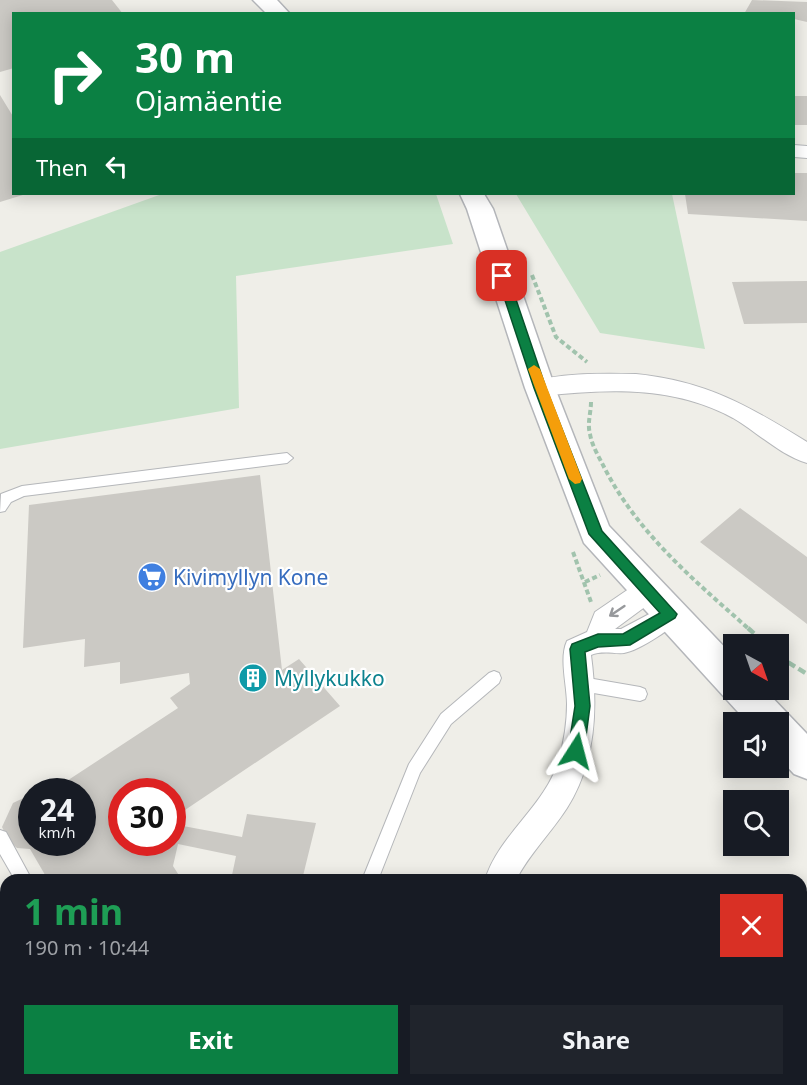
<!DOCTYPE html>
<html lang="en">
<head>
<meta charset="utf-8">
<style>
	body { margin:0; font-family:"Noto Sans",sans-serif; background:#20242c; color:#f1f3f6; height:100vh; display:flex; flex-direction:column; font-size:22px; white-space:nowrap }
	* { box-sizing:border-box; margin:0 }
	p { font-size:20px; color:#9ea1a6 }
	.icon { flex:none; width:33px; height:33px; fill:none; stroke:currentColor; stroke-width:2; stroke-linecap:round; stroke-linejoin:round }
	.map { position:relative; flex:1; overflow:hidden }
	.details { position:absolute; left:0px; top:874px; width:807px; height:212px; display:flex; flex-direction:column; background:#171b24; border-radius:18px 18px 0 0; box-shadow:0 3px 15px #0003 }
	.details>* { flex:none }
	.banner { position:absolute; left:12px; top:12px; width:783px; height:183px; border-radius:0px; box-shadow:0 3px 15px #0003; background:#0b8043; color:#fff; overflow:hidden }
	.needle { width:39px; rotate:140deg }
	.tools { position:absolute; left:723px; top:634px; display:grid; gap:12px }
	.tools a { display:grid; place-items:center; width:66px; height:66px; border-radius:0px; background:#171b24; box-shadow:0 3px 15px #0003; font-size:30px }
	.speed { position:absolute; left:18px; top:778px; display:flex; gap:12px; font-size:30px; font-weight:700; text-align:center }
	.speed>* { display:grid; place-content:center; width:78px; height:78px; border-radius:50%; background:#171b24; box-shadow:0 3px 15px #0003; line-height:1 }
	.speed small { font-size:15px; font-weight:400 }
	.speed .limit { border:9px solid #d22; background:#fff; color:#111 }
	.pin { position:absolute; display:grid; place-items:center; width:51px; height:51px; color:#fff; margin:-26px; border-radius:12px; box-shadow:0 3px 9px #0006 }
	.me { position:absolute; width:66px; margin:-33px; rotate:9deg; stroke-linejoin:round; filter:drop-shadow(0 0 4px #0008) }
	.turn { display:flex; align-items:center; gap:21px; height:126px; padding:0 24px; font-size:27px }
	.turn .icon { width:78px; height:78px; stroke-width:2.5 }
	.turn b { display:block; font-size:42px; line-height:51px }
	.then { display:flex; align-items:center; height:57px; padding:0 24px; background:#0003; gap:12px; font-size:22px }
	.round { display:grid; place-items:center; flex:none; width:63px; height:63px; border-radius:0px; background:#20242c }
	.summary { display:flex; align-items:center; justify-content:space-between; height:102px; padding:0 24px }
	h1 { font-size:36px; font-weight:700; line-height:45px; color:#1e9e55 }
	.cta { display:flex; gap:12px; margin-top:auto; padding:12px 24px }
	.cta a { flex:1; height:69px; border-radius:0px; background:#0b8043; color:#fff; font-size:24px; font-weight:700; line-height:69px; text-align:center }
	.cta a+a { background:#20242c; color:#f1f3f6 }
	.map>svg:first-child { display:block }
	.green { fill:#c8e3ca }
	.building { fill:#cbc9c4; fill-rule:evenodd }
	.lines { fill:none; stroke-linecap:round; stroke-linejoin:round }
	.lane-casing { stroke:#b5b7ba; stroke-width:2 }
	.street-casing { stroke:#b5b7ba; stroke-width:2 }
	.secondary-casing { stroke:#b4b6ba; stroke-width:3 }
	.highway-casing { stroke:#daac1d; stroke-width:3 }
	.path-far1 { stroke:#a1c3ad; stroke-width:4; stroke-dasharray:5 3; stroke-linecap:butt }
	.path { stroke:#a1c3ad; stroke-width:4.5; stroke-dasharray:8 4; stroke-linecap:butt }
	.lane { fill:#fff; fill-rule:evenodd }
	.street { fill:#fff; fill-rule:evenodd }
	.secondary { fill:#fff; fill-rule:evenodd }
	.highway { fill:#f0e19d; fill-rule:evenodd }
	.oneway { stroke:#97999c }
	.route { fill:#0b8043; stroke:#07532c; stroke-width:1.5 }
	.slow { fill:#f59e0b }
	.labels { text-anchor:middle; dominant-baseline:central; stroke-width:4.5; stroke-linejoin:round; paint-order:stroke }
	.shop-label { font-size:21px; fill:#366cbe; stroke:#fff; text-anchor:start }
	.culture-label { font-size:21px; fill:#0d838f; stroke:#fff; text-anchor:start }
</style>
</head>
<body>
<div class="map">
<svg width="807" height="1085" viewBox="0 0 807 1085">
	<rect width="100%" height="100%" fill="#efeee8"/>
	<!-- green -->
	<path class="green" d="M162 194H436L453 244 236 276 239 408 0 449V252Z
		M516 194H672L705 349 600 333Z"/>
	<!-- building -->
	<path class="building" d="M0 0H112L123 14H14V68L0 72Z
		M752 0 807 2V22L794 19V14H744Z
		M0 95 14 118V194H26L0 202Z
		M794 96H807V125H794Z
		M794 173H807V221L688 214 685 194H794Z
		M807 281V323L744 324 732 282Z
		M260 475 282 670 299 659 340 706 185 810 183 826 242 837 247 814 316 823 302 880H231L236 856 178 844 173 866 182 880H48L30 849 17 848 9 841 2 827 13 803 32 794V843H82V792H50L178 708 170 698 190 684 189 673 120 684V662L84 667 85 639 23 648 29 505ZM122 792H172V843H122Z
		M740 508 807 557V624L700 542Z"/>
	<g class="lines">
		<!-- lane casing -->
		<g class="lane-casing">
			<path id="lane" d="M287 453 293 458 287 463 24 496 11 502 5 511 0 512 1 494 22 486Z
				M494 671 499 673 501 678 499 683 451 724 420 773 378 880H362L409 764 441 714 489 673Z
				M582 677 640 687 645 689 647 694 645 699 640 701 582 691 577 689 575 684 577 679Z
				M0 830 6 832 32 880H15L0 854Z"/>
		</g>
		<!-- street casing -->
		<g class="street-casing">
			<path id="street" d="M794 145 807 146V158L794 157Z
				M636 374C706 381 749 406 807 442V463C780 455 757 432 733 418 673 385 606 389 540 396L532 394 529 388 532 382C564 372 603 374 636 374Z
				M648 579 657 582 661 590 657 598 615 629H621L670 603 679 606 683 614C678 626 638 651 624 653 613 654 603 650 591 655 598 708 596 762 567 808 551 833 529 854 516 880H485C499 834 546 806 559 759 564 741 567 723 567 704 567 685 559 658 567 641L587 632 595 612 639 582Z
				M513 1080H548L550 1085H515Z"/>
		</g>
		<!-- secondary casing -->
		<g class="secondary-casing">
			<path id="secondary" d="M253 0H277L290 14H267Z
				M460 194H484L493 209 555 388 609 526 734 657V690H765L807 734V779L794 774 778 757V723H748L584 543 525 388 467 209Z
				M807 948V991L801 993V950Z
				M807 1039V1085H748L750 1080H801V1041Z
				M606 1080H656L654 1085H604Z"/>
		</g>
		<!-- highway casing -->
		<g class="highway-casing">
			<path id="highway" d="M0 1037 6 1039V1080H24L22 1085H0Z"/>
		</g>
		<!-- path-far1 -->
		<path class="path-far1" d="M532 275 556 337 587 362
			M591 402C591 413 587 423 590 434 592 446 599 457 604 467 638 534 695 581 750 630
			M573 552 591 602
			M585 582 600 575"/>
		<!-- path -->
		<path class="path" d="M748 628 767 645
			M778 656 807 674"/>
		<!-- lane -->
		<use href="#lane" class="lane"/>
		<!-- street -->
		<use href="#street" class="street"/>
		<!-- secondary -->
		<use href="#secondary" class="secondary"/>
		<!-- highway -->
		<use href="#highway" class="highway"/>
	</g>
	<!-- one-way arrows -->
	<defs><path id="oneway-shaft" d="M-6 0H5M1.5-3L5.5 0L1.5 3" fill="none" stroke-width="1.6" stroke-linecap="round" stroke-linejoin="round" transform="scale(1.5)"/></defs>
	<use class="oneway" href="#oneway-shaft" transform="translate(617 611) rotate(146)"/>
	<!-- route -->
	<path class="route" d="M502 272 508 276 546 388 602 531 677 614 675 618 630 645 598 647 585 652 590 706 584 751 581 756 576 758 571 756 568 751 575 706 570 649 572 644 598 634H623L660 613 589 534 534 388 497 276Z"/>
	<!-- slow -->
	<path class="slow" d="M534 365 540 369 582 479 580 483 575 484 569 479 528 369Z"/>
	<!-- icons -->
	<defs>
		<g id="supermarket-disc" transform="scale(1.5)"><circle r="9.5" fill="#3f7fe0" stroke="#fff"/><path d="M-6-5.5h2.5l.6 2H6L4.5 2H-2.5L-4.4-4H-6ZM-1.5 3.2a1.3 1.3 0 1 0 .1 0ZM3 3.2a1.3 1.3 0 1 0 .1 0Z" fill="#fff"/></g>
		<g id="building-disc" transform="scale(1.5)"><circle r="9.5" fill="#0f9aa8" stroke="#fff"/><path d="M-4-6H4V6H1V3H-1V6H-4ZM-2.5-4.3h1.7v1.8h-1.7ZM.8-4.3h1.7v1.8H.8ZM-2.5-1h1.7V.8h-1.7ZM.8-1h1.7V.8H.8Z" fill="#fff"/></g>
	</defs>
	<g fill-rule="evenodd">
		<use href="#supermarket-disc" x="152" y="577"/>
		<use href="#building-disc" x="253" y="678"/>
	</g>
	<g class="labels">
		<!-- shop labels -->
		<g class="shop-label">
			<text x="173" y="577">Kivimyllyn Kone</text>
		</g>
		<!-- culture labels -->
		<g class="culture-label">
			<text x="274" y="678">Myllykukko</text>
		</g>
	</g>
</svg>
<div class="tools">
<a><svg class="needle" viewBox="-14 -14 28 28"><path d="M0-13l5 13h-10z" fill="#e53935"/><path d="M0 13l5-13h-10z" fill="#9ea1a6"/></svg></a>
<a><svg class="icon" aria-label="sound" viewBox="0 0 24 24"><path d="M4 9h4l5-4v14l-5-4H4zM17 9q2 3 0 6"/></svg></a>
<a><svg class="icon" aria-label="search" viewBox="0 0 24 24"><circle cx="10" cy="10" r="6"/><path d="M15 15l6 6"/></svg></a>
</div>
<div class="speed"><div>24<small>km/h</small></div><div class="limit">30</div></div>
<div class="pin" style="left:502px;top:276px;background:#d93025"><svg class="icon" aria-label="arrive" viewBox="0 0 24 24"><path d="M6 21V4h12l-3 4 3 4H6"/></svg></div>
<svg class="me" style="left:576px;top:751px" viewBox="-20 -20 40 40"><path d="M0-17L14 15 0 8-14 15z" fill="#0b8043" stroke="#fff" stroke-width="4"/></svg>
<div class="banner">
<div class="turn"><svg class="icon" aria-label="right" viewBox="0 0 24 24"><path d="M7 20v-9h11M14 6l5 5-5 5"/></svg><div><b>30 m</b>Ojamäentie</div></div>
<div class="then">Then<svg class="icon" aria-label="left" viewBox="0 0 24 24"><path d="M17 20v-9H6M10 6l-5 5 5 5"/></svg></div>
</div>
<section class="details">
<div class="summary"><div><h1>1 min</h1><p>190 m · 10:44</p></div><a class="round" style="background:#d93025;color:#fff"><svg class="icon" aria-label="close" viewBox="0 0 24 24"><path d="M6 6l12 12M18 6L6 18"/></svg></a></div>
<div class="cta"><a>Exit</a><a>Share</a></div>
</section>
</div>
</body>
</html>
